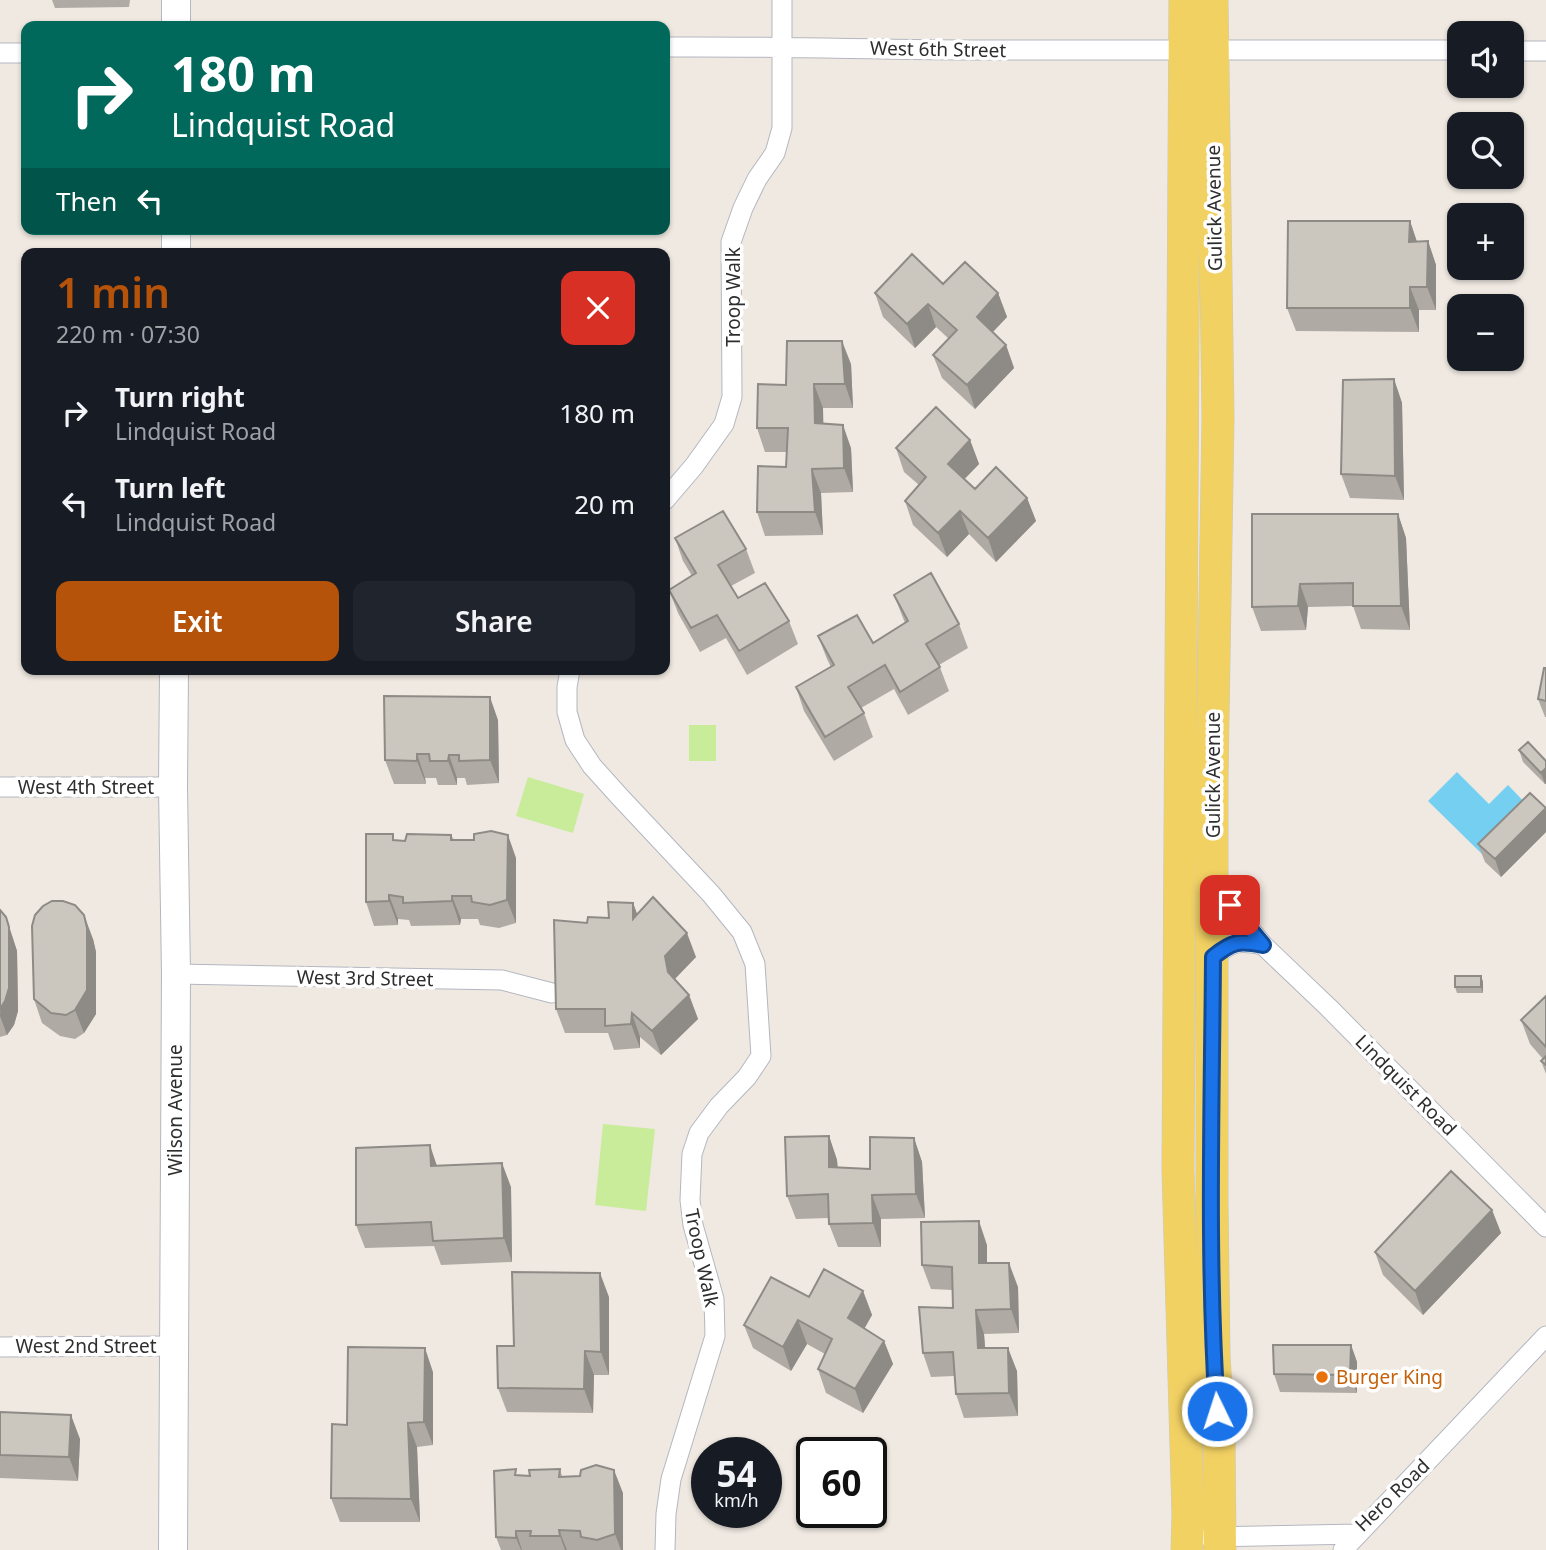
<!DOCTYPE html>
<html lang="en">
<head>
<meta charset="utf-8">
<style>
	body { margin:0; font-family:"Noto Sans",sans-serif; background:#20242c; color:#f1f3f6; height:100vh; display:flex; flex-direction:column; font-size:26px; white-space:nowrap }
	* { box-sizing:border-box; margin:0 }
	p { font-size:23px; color:#9ea1a6 }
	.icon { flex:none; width:38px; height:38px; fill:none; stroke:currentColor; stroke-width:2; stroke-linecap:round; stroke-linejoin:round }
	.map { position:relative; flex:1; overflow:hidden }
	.drawer { position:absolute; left:21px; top:248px; width:649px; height:427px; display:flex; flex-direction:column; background:#171b24; border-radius:14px; box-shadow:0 2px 5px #0004 }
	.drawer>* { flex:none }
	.top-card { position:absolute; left:21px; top:21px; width:649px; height:214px; border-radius:14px; box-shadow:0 2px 5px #0004; background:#00695c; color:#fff; overflow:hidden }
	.fabs { position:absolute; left:1447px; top:21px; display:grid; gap:14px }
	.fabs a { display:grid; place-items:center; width:77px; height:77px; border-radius:14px; background:#171b24; box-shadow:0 2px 5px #0004; font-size:35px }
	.speed { position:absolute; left:691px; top:1437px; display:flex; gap:14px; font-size:35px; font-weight:700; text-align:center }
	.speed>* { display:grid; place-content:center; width:91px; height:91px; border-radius:50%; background:#171b24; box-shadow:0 2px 5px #0004; line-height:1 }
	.speed small { font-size:18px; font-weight:400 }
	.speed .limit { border:4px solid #111; border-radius:10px; background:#fff; color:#111 }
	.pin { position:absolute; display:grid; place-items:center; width:60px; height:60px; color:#fff; margin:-30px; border-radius:14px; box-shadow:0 4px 10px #0006 }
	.me { position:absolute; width:77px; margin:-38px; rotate:356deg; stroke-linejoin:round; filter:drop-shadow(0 0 5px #0008) }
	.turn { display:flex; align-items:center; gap:24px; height:147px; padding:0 35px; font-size:32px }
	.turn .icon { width:91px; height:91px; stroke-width:2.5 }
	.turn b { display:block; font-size:49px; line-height:60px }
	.then { display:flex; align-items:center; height:66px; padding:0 35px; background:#0003; gap:14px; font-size:26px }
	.round { display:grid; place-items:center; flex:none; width:74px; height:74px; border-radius:14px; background:#20242c }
	.summary { display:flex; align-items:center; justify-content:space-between; height:119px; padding:0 35px }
	h1 { font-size:42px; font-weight:600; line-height:52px; color:#b45309 }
	.cta { display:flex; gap:14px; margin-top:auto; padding:14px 35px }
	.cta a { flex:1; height:80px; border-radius:14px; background:#b45309; color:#fff; font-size:28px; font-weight:600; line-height:80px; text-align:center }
	.cta a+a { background:#20242c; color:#f1f3f6 }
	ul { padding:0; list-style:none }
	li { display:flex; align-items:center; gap:21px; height:91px; padding:0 35px }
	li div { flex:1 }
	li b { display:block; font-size:26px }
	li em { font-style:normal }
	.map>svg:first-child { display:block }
	.pitch { fill:#c9ec9a }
	.water { fill:#75cff0 }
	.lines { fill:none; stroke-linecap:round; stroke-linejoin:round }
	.street-casing { stroke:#b4b7c1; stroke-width:21 }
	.secondary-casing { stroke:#b4b7c1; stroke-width:30 }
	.primary-casing { stroke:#c9c9c9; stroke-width:33 }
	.street { stroke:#fff; stroke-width:19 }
	.secondary { stroke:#fff; stroke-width:28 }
	.primary { stroke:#f2d163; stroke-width:32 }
	.wall { fill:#afaba4 }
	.shaded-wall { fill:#8e8b86 }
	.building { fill:#cbc7bf; stroke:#8e8b86; stroke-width:2 }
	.route-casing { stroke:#114b97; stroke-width:18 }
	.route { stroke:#1a73e8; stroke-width:12 }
	.food-dot { fill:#e8710a; stroke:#fff; stroke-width:2.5 }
	.labels { text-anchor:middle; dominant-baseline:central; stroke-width:7; stroke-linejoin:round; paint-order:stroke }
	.street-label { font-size:19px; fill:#2e2e2e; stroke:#fff }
	.food-label { font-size:19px; fill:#c56008; stroke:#fff; text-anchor:start }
</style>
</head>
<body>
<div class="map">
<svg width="1546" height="1550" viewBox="0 0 1546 1550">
	<rect width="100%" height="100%" fill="#efe9e1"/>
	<!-- pitch -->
	<path class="pitch" d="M689 725H716V761H689Z
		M528 777 584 794 573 833 516 816Z
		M603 1124 655 1129 646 1211 595 1205Z"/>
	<!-- water -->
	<path class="water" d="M1457 772 1489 804 1508 785 1530 808 1483 855 1428 801Z"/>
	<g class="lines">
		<!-- street casing -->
		<g class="street-casing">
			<path id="street" d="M665 47C775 46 884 50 993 50 1149 51 1304 49 1460 50
				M1512 51H1546
				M0 53H26
				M665 500 694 466 724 424 732 397 731 242 743 208 757 179 775 153 782 128V0
				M570 670 567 687V712L575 740 592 766 619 796 711 894 742 932 755 964 761 1056 747 1077 719 1106 699 1133 692 1154 690 1200 693 1225 714 1299 715 1336 671 1479 666 1514 665 1550
				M0 787H173
				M1213 884 1263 945 1328 1007 1546 1227
				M1213 957C1233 941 1239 940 1263 945
				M176 974 502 980 552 993
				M0 1347 173 1346
				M1209 1537 1358 1534
				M1343 1550 1546 1336"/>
		</g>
		<!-- secondary casing -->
		<g class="secondary-casing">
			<path id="secondary" d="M176 0V26
				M176 229V254
				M173 1550 176 974 173 787 174 670"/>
		</g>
		<!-- primary casing -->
		<g class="primary-casing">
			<path id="primary" d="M1185 0 1178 1170 1188 1514 1187 1550
				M1212 0 1218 417 1212 779V1204L1214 1356 1219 1438 1220 1550"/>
		</g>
		<!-- street -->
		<use href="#street" class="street"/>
		<!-- secondary -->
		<use href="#secondary" class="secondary"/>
		<!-- primary -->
		<use href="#primary" class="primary"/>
	</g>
	<!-- wall -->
	<path class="wall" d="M52 0H130L129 7 55 8Z
		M1410 221 1417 242 1428 241 1436 265V310H1419V332L1296 331 1287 308Z
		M943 284 998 293 1007 317 993 332 1006 345 1014 368 975 409 942 378 933 355 949 339 936 327 915 348 883 317 875 293Z
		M851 364 853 408H823V423L851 448 853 492 821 493 823 535 765 536 757 512 786 467 787 452H765L757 428 786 385Z
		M1394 379 1402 403 1404 500 1350 498 1341 474Z
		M970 440 979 464 964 479 975 489 1027 498 1036 521 996 562 969 534 947 557 913 525 905 501 919 485 904 472 896 448Z
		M1398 514 1406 538 1410 630 1361 629 1353 606 1308 607 1306 630 1261 631 1252 607Z
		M675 538 746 549 755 573 731 586 738 598 789 621 798 644 747 675 726 638 700 652 678 613 669 590 692 576 683 561Z
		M894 595 959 624 968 648 939 665 949 691 908 715 894 689 861 708 864 713 873 737 834 761 804 711 796 687 831 667 827 659 818 636 873 643 905 623Z
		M1546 668V717H1545L1538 699Z
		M498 720 499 783 467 785 465 778H457V785H438L436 778H425L426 784H394L385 760Z
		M1519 750 1546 761 1545 784 1523 762Z
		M1546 807V832L1501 877 1485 862 1478 844Z
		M451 835 454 840 516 858V923L499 928 480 925 478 919H461L460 925 411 926 409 920 398 919V925L374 926 366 902 395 841H405Z
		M633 903 637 914 696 957 674 979 689 995 698 1019 661 1055 640 1037V1048L614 1050 608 1033H565L556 1009 587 923 609 918Z
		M0 910 6 917 17 951 18 1011 14 1025 7 1035 0 1037Z
		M93 939 96 952V1014L84 1033 75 1039 60 1036 42 1023 34 999Z
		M1481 976 1483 982V993H1457L1455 987Z
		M1546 996V1074L1541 1061 1543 1059 1530 1044 1521 1020Z
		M829 1136 837 1160 838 1167 870 1169 914 1138 922 1162 925 1218 881 1219V1247H838L829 1224V1218L796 1219 787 1196Z
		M437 1165 511 1187 512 1262 441 1265 434 1246 365 1248 356 1225Z
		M1492 1210 1501 1233 1423 1315 1383 1275 1375 1252Z
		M987 1245V1263L1018 1287 1019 1333 984 1334 985 1348 1017 1371 1018 1416 964 1418 956 1394 954 1376 931 1377 923 1353 953 1308 952 1290 931 1289 922 1265Z
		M863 1291 872 1315 864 1328 884 1341 893 1364 863 1413 826 1393 818 1369 825 1354 807 1344 791 1371 753 1348 744 1325 809 1297Z
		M609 1297V1375H594L593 1413 507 1412 498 1388 514 1346Z
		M1351 1345 1357 1362V1393L1280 1392 1274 1374Z
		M433 1372V1445L417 1447 420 1522H340L331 1498 347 1425Z
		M0 1412 80 1439 78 1481 0 1478Z
		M560 1469 562 1476 623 1493V1550H501L496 1537 518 1475 530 1476Z"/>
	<!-- shaded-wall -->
	<path class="shaded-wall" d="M1410 221 1418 245 1409 242Z
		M1428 241 1436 265V310L1427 287Z
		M1410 287 1419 310V332L1410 308Z
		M998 293 1007 317 985 340 977 317Z
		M928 304 936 327 915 348 907 324Z
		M842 341 851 364 853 408 845 384Z
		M1006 345 1014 368 975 409 967 385Z
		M1394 379 1402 403 1404 500 1395 476Z
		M814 384 823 408 824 446 815 423Z
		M843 425 851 448 853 492 844 468Z
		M970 440 979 464 956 488 948 464Z
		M812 469 821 493 823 535 815 512Z
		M1027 498 1036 521 996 562 988 538Z
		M960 511 969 534 947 557 938 533Z
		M1398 514 1406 538 1410 630 1401 606Z
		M1300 584 1308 607 1306 630 1298 606Z
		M490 697 498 720 499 783 490 760Z
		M417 754 425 778 426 784 417 761Z
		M449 755 457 778V785L448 761Z
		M1546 768V784H1545L1541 773Z
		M1546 808V832L1501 877 1495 859Z
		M508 835 516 858V923L507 900Z
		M389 895 398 919V925L389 901Z
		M452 896 461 919 460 925 452 901Z
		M633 903 642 927 633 919Z
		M84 915 93 939 96 952V1014L84 1033 75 1010Z
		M6 917 17 951 18 1011 14 1025 7 1035 0 1016Z
		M687 933 696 957 674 980 668 972 665 956Z
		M1481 976 1483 982V993L1481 987Z
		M689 995 698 1019 661 1055 652 1031Z
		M632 1013 640 1037V1048L631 1024Z
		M829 1136 837 1160 838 1191 829 1167Z
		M914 1138 922 1162 925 1218 916 1194Z
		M430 1145 438 1169 431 1166Z
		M502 1163 511 1187 512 1262 504 1238Z
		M872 1195 881 1219V1247L873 1223Z
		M1492 1210 1501 1233 1423 1315 1415 1291Z
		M979 1221 987 1245V1287L979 1263Z
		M1009 1263 1018 1287 1019 1333 1011 1309Z
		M600 1273 609 1297V1375L601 1352Z
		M863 1291 872 1315 857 1342 848 1318Z
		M976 1310 984 1334 987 1372 978 1348Z
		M798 1320 807 1344 791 1371 783 1347Z
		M884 1341 893 1364 863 1413 855 1389Z
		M1351 1345 1357 1362V1393L1350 1375Z
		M425 1348 433 1372V1445L424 1422Z
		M1008 1348 1017 1371 1018 1416 1009 1393Z
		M585 1351 594 1375 593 1413 584 1389Z
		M71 1415 80 1439 78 1481 69 1457Z
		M408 1423 417 1447 420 1522 411 1499Z
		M614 1470 623 1493V1550H621L615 1534Z
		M559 1530 567 1550H565L560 1536Z
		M516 1531 522 1550H521L516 1538Z"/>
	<!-- building -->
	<path class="building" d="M1288 221H1410L1409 242 1428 241 1427 287H1410V308H1287Z
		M912 254 943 284 965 262 998 293 977 317 1006 345 967 385 933 355 957 330 928 304 907 324 875 293Z
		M787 341H842L845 384H814L815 423 843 425 844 468 812 469 815 512H757L758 466 786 467 788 428H757L758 384 786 385Z
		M1394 379 1395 476 1341 474 1343 380Z
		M936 407 970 440 948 464 975 489 996 467 1027 498 988 538 960 511 938 533 905 501 926 477 896 448Z
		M723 511 746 549 718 565 738 598 765 583 789 621 739 651 717 615 691 628 669 590 696 573 675 538Z
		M1252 514H1398L1401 606H1353V583L1300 584 1298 606 1252 607Z
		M931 573 959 624 926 644 940 667 900 692 885 665 848 687 864 713 825 737 796 687 834 665 818 636 857 615 873 643 908 621 894 595Z
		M1544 668H1546V701L1538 699Z
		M384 696 490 697V760L459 761V755H449L448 761H430L429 754H417V761L385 760Z
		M1528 742 1546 761V768L1541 773 1519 750Z
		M1530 793 1546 808 1495 859 1478 844Z
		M491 831 508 835 507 900 490 905 472 902 471 896H452V901L403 903V897L389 895V901L366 902V834H393V840L405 841 407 834 451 835V840H474V834Z
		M653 897 687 933 665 956 668 972 689 995 652 1031 632 1013 631 1024 605 1026V1009H556L554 920 587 923 588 917 609 918 608 902 633 903V919Z
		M52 901H63L75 905 84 915 87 928V990L75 1010 66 1015 51 1013 34 999 32 926 35 915 43 906Z
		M0 910 6 917 9 927V988L5 1001 0 1009Z
		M1455 976H1481V987H1455Z
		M1546 996V1047L1521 1020Z
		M1546 1056V1065L1541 1061Z
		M829 1136V1167L870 1169V1137L914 1138 916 1194 872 1195 873 1223 829 1224 828 1194 787 1196 785 1137Z
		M430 1145 431 1166 502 1163 504 1238 433 1241 431 1222 356 1225V1148Z
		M1451 1171 1492 1210 1415 1291 1375 1252Z
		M979 1221V1263H1009L1011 1309 976 1310 978 1348H1008L1009 1393 956 1394 953 1352 923 1353 919 1307 953 1308 952 1267 922 1265 921 1222Z
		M824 1269 863 1291 848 1318 884 1341 855 1389 818 1369 832 1339 798 1320 783 1347 744 1325 771 1277 809 1297Z
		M512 1272 600 1273 601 1352 585 1351 584 1389 498 1388 497 1346H514Z
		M1273 1345H1351L1350 1375 1274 1374Z
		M348 1347 425 1348 424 1422 408 1423 411 1499 331 1498 332 1424 347 1425Z
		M0 1412 71 1415 69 1457 0 1455Z
		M596 1465 614 1470 615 1534 597 1540 581 1537 580 1531 559 1530 560 1536H530L531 1531H516V1538L496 1537 494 1471 516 1469 515 1475 530 1476 529 1470 560 1469 559 1477 580 1476 581 1470Z"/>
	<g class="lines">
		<!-- route casing -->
		<g class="route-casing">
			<path id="route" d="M1217 1411C1207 1260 1212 1108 1213 957 1233 941 1239 940 1263 945L1230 905"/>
		</g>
		<!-- route -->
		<use href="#route" class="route"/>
	</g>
	<!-- markers -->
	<circle class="food-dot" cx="1322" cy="1377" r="7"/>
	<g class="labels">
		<!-- street labels -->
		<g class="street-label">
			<text transform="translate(938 49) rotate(1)">West 6th Street</text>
			<text transform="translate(1214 208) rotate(-91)">Gulick Avenue</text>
			<text transform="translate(733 297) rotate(-90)">Troop Walk</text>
			<text transform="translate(1213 775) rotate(-90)">Gulick Avenue</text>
			<text x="86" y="787">West 4th Street</text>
			<text transform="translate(365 978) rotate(1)">West 3rd Street</text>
			<text transform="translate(1406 1085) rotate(45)">Lindquist Road</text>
			<text transform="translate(175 1110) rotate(-90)">Wilson Avenue</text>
			<text transform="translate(702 1258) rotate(78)">Troop Walk</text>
			<text x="86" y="1346">West 2nd Street</text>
			<text transform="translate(1392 1495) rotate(-44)">Hero Road</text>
		</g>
		<!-- food labels -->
		<g class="food-label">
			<text x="1336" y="1377">Burger King</text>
		</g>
	</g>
</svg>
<div class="fabs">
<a><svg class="icon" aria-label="sound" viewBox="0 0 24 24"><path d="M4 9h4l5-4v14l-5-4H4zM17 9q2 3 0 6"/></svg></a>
<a><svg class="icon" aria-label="search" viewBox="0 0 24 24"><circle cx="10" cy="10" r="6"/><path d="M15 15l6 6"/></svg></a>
<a>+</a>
<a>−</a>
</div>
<div class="speed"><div>54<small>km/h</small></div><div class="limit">60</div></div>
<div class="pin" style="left:1230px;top:905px;background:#d93025"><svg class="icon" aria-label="arrive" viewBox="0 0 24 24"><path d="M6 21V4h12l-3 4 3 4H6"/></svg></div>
<svg class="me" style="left:1217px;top:1411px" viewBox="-20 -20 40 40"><circle r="17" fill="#1a73e8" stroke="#fff" stroke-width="3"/><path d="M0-11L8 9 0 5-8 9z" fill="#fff"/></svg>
<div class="top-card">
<div class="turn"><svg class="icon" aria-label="right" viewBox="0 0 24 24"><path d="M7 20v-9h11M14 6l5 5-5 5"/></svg><div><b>180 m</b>Lindquist Road</div></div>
<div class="then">Then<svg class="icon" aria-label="left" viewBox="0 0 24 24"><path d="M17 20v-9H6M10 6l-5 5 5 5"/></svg></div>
</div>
<section class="drawer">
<div class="summary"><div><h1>1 min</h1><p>220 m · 07:30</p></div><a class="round" style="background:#d93025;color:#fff"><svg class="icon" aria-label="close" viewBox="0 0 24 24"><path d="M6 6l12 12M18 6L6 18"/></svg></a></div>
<ul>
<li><svg class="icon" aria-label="right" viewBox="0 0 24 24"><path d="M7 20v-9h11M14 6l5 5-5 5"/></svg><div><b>Turn right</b><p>Lindquist Road</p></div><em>180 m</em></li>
<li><svg class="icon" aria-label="left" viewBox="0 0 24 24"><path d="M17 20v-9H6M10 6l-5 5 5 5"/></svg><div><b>Turn left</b><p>Lindquist Road</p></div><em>20 m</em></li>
</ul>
<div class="cta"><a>Exit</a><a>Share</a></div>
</section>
</div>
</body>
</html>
